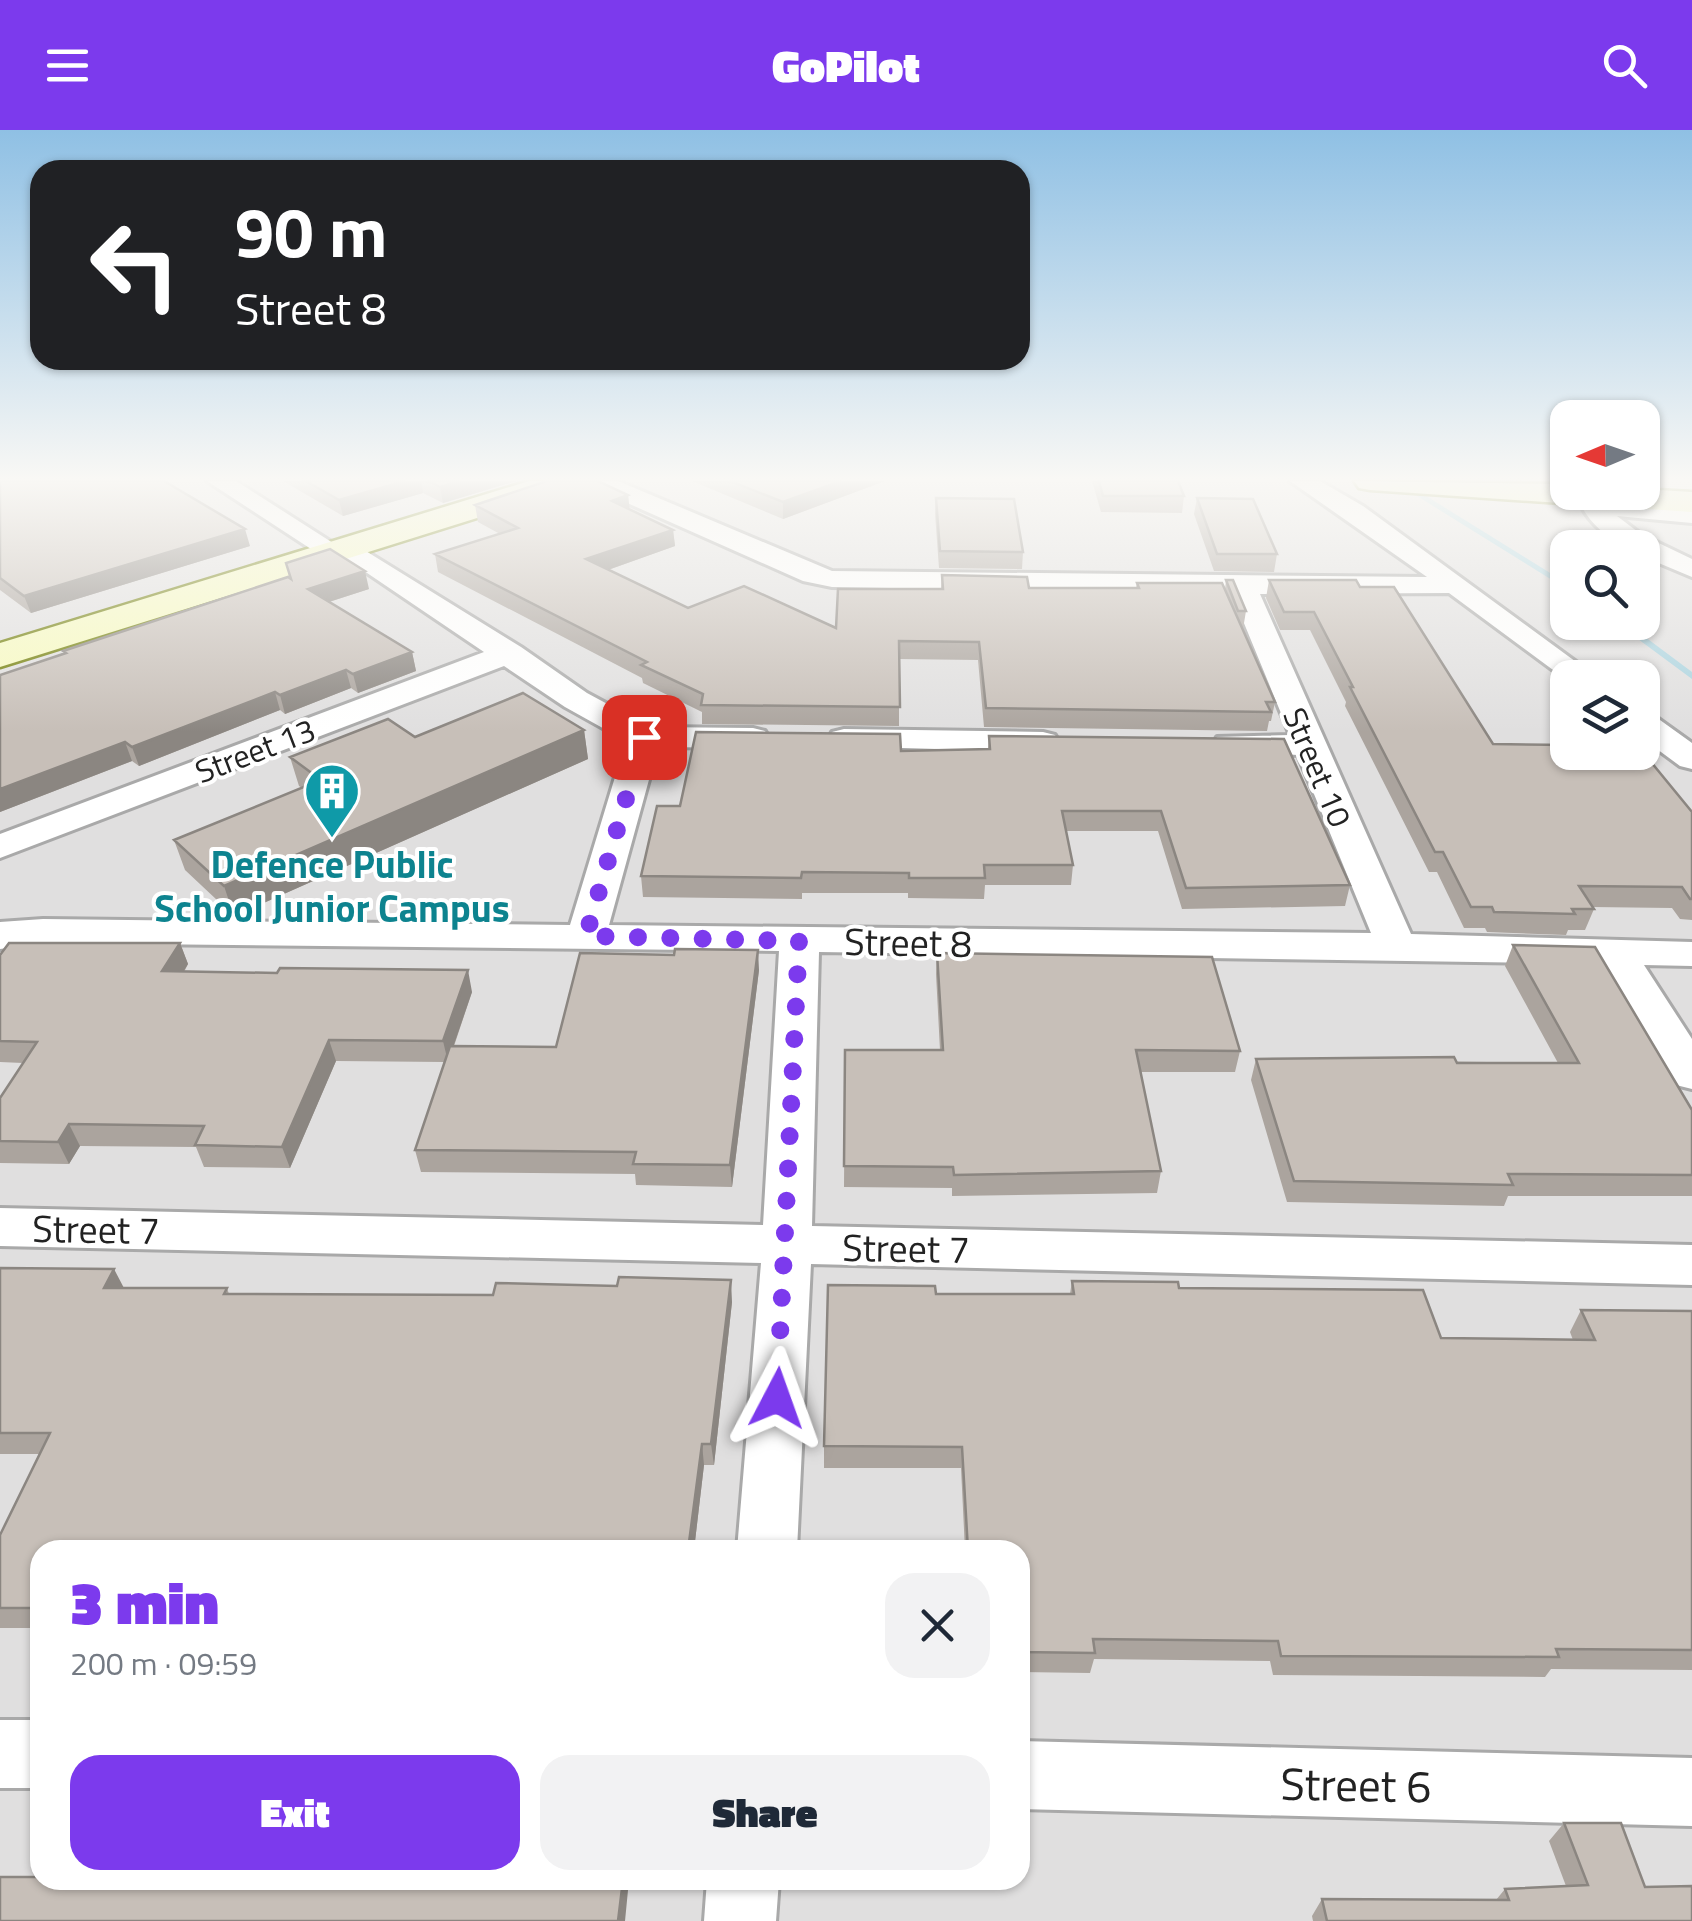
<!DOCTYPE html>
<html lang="en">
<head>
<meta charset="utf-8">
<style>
	body { margin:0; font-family:"Titillium Web",sans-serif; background:#f2f2f3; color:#1f2937; height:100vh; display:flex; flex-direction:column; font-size:38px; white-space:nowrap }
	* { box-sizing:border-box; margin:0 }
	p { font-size:32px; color:#747a83 }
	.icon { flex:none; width:55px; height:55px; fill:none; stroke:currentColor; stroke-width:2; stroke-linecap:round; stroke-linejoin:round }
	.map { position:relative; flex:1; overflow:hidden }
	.panel { position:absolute; left:30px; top:1410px; width:1000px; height:350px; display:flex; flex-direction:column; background:#fff; border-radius:30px; box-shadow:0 2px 8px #0004 }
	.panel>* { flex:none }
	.hud { position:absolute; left:30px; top:30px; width:1000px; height:210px; border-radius:30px; box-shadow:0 2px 8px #0004; background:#202124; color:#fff; overflow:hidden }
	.needle { width:65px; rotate:268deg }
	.tools { position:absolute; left:1550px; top:270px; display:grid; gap:20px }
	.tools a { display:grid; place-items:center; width:110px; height:110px; border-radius:20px; background:#fff; box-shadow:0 2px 8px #0004; font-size:50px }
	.pin { position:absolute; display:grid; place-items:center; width:85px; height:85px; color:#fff; margin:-42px; border-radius:20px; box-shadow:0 5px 15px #0006 }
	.me { position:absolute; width:110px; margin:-55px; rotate:4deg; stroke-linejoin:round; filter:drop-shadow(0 0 8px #0008) }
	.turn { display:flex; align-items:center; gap:35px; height:210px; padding:0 40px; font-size:45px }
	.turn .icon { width:130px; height:130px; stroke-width:2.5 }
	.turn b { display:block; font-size:70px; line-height:85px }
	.round { display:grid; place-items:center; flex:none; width:105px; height:105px; border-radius:30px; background:#f2f2f3 }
	.summary { display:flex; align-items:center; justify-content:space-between; height:170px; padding:0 40px }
	h1 { font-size:60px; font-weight:800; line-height:75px; color:#7c3aed }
	.primary-button { display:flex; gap:20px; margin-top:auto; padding:20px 40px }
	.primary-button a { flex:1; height:115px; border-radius:30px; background:#7c3aed; color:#fff; font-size:40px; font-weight:800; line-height:115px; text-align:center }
	.primary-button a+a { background:#f2f2f3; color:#1f2937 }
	header { display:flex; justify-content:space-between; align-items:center; height:130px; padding:0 40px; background:#7c3aed; color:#fff; font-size:45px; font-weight:800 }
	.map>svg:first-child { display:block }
	.residential { fill:#e0dfdf; fill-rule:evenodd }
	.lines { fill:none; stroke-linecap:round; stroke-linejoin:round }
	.stream { fill:#aad3df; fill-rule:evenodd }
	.minor-casing { stroke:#a9a9a9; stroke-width:6 }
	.secondary-casing { stroke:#707d05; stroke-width:5 }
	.minor { fill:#fff; fill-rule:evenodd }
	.secondary { fill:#f7fabf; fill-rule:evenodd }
	.wall { fill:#aba49e }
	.shaded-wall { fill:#8b8681 }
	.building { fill:#c7bfb8; stroke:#8b8681; stroke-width:2.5 }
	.route { stroke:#7c3aed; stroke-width:18; stroke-dasharray:0 32.4 }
	.labels { text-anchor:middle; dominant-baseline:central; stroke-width:8; stroke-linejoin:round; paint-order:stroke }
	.far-street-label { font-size:32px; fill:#222; stroke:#fff }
	.culture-label { font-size:38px; font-weight:bold; fill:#0d838f; stroke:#fff }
	.street-label { font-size:38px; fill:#222; stroke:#fff }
	.near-street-label { font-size:45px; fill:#222; stroke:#fff }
</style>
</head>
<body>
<header><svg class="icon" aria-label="menu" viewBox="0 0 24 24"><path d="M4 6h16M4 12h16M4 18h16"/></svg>GoPilot<svg class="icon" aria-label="search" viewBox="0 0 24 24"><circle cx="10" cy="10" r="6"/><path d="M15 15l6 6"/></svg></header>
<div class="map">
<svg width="1692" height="1791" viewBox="0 0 1692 1791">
	<rect width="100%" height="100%" fill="#f2efe9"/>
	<!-- residential -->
	<path class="residential" d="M0 351H1566L1568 362H1642L1643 358 1692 362V1791H0ZM1568 418H1642V492H1568ZM1568 548H1642V622H1568ZM40 1420H1020V1750H40Z"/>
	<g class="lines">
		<!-- stream -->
		<path class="stream" d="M1393 351H1402L1568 454V460Z
			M1615 492H1625L1692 542V549Z"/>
		<!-- minor casing -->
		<g class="minor-casing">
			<path id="minor" d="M207 351H236L333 413 320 421 311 419Z
				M586 351H618L832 441 1427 447 1290 351H1320L1363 376 1598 548H1568V551L1449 463 1260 464 1411 804 1692 812V836L1644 835 1692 909V959L1676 955 1603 834 819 822 812 1096 1692 1115V1155L811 1134 797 1420H737L761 1133 0 1116V1078L763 1095 779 821 43 813 0 819V792L43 789 570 795 626 611 565 577 504 536 0 728V704L484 522 339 424 335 418 339 412 348 410 521 517 587 563 650 597 753 598 765 601 769 608 765 615 753 618 658 617 609 795 1371 803 1298 625 1217 621 1213 614 1217 607 1290 605 1232 464 832 457 803 451 589 356Z
				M1577 362H1599L1604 370 1692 377V393L1617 386 1642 405 1692 429V447L1642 426V418C1613 418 1581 388 1577 362Z
				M1642 582 1653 585 1692 613V639L1680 636 1642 608Z
				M844 599 1043 602 1055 605 1059 612 1055 619 1043 622 832 616 828 609 832 602Z
				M0 1590H40V1658H0Z
				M1020 1611 1692 1628V1696L1020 1679Z
				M707 1750H779L776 1791H704Z"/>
		</g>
		<!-- secondary casing -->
		<g class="secondary-casing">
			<path id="secondary" d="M529 351H578L573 358 0 537V513Z
				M1354 351 1568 354V362H1642V359L1692 362V382L1370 360 1359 358Z"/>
		</g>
		<!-- minor -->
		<use href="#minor" class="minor"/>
		<!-- secondary -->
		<use href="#secondary" class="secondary"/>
	</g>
	<!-- wall -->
	<path class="wall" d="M0 351 250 416 31 483 0 460Z
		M283 351H516L443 373 423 363 343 386Z
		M692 351H885L783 389Z
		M1092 351H1178L1184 366 1182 383 1101 382Z
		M628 365 629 379 673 400 675 416 608 440 688 478 836 498 941 459 942 445 1029 458H1136L1137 453 1225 459 1226 450 1246 481 1243 499 1275 572 1271 591H1269L1267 601 984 597 978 530 899 529V596L702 594V582L643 553 642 548 438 442 435 424 500 404 478 392 475 375Z
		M936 368 1023 422 1022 439 939 438 935 384Z
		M1197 368 1277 424 1274 442 1214 441 1194 384Z
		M286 433 369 459 329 472 412 522 416 541 358 563 351 558 285 584 280 580 139 636 132 631 0 682V545L65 524 63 521 290 449Z
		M1269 450 1360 457 1493 614 1692 682V790L1680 789 1672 778 1592 777 1594 779 1585 800H1568L1566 805 1487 802 1485 798H1464L1437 742H1429L1345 576 1346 572 1310 500H1280L1266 468Z
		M584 600 588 629 234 786 185 740 174 710 302 658 299 656 290 627 415 607Z
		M989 606 1350 755 1345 776 1182 779 1158 701H1066L1073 735 1071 755H985L984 769 908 768V763H802V769L643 767 641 746 680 676 901 621 988 619Z
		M180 813 188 834 184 842 472 862 454 916 556 917 759 840 732 1057 636 1055 635 1044 421 1042 415 1020 444 932 336 931 290 1038 204 1037 196 1017 80 1016 69 1034 0 1033V968L23 933 0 932V825Z
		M1513 815 1692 980V1066H1508L1504 1076 1287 1072 1251 950 1256 929 1558 933 1505 836Z
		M937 823 1240 921 1235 942H1140L1161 1041 1157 1063 952 1066V1058L844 1057 845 920H940L936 844Z
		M0 1138 124 1158H227L229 1164 732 1172 714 1335H704L694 1420H40V1498H0V1405L39 1324H0Z
		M1072 1151 1179 1158 1441 1208 1573 1210 1570 1202 1581 1180 1692 1181V1540L1551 1539 1545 1547 1273 1545 1270 1531 1094 1529 1090 1543 1020 1542V1420H965L961 1338H824V1316L936 1164H1070Z
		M1564 1693 1645 1757 1692 1791H1313L1312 1786 1322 1769 1496 1770 1505 1759 1566 1756 1549 1711Z"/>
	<!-- shaded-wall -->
	<path class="shaded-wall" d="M405 351H421L423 363 343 386 339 370Z
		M460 351H516L443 373 440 357Z
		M841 351H885L783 389V372Z
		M628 365 630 382 612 371Z
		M245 399 250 416 31 483 24 466Z
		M673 400 675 416 588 447 586 429Z
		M365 441 369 459 313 477 308 459Z
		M412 522 416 541 358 563 353 544Z
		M346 540 351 558 285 584 280 565Z
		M275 562 280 580 139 636 132 617Z
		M584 600 588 629 234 786 224 756Z
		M125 612 132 631 0 682V659Z
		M180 813 188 834 171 862 162 841Z
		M758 820 759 840 732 1057 730 1035Z
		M468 840 472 862 448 932 443 911Z
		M329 910 336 931 290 1038 282 1017Z
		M69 994 80 1016 69 1034 58 1012Z
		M114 1139 125 1160 104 1158Z
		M731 1150 732 1172 714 1335 711 1314Z
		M702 1314 704 1335 694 1420H688Z
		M623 1750H629L625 1791H618Z"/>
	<!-- building -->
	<path class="building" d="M0 351H164L245 399 24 466 0 448Z
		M306 351H405L339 370Z
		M428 351H460L440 357Z
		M547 351H598L628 365 612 371 673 400 586 429 688 478 744 456 836 498 838 459H943L942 445 1027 447 1029 458H1139L1137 453H1222L1275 572H1266L1271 582 986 578 979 512 899 511 900 577 701 575 703 564 641 535 647 532 435 424 518 398 475 375Z
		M730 351H841L783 372Z
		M1099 351H1178L1184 366H1103Z
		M936 368 1014 369 1023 422 940 421Z
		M1197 368 1253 369 1277 424H1217Z
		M330 419 365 441 308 459 412 522 353 544 346 540 280 565 275 562 132 617 125 612 0 659V545L66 523 63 521 288 447 291 449 286 433Z
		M1226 450H1233L1246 481H1238Z
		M1269 450H1356L1360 457H1394L1493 614 1568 615V622H1642V621L1692 682V769H1690L1682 757 1579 756 1594 779H1572L1575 784 1494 782 1492 777H1471L1443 722H1435L1350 557H1353L1314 482H1284Z
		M523 563 584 600 224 756 174 710 321 650 290 627 388 589 415 607Z
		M696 602 900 604 901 621 990 619 989 606 1284 609 1350 755 1186 758 1161 681H1062L1073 735H984L985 748H909V743L802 742 801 748 641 746 657 676H680Z
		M9 813H180L162 841 277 843 280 838 468 840 443 911 329 910 282 1017 195 1015 204 996 69 994 58 1012 0 1011V968L37 912 0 911V825Z
		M1513 815 1595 817 1692 980V1045L1508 1044 1513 1055 1294 1051 1256 929 1454 927 1457 933H1579Z
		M675 819 758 820 730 1035 633 1034 636 1022 415 1020 450 916 556 917 580 823 674 825Z
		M937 823 1212 827 1240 921 1136 920 1161 1041 954 1045 953 1037 844 1036 845 920H943Z
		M0 1138 114 1139 104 1158H227L224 1164 493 1165 496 1153 617 1156 619 1147 731 1150 711 1314H702L688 1420H40V1478H0V1405L50 1303H0Z
		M1072 1151 1178 1152 1179 1158 1423 1160 1441 1208 1595 1210 1581 1180 1692 1181V1520L1556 1519 1559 1527 1281 1526 1278 1511 1093 1509 1095 1523 1020 1522V1420H968L962 1317 824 1316 828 1155 935 1156 936 1164H1074Z
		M1564 1693H1621L1645 1757 1692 1756V1791H1327L1322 1769 1509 1770 1505 1759 1588 1755Z
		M0 1747H40V1750H623L618 1791H0Z"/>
	<!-- sky -->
	<linearGradient id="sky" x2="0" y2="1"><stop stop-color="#8fc0e4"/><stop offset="0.58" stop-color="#f9f8f5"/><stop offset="1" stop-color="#f9f8f5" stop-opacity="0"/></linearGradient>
	<rect width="1692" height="602" fill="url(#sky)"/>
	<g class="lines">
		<!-- route -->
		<path class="route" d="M644 607 586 806 799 811 777 1268"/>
	</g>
	<!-- icons -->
	<defs>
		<g id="building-pin" transform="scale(2.875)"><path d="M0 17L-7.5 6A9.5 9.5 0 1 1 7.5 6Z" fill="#0f9aa8" stroke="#fff"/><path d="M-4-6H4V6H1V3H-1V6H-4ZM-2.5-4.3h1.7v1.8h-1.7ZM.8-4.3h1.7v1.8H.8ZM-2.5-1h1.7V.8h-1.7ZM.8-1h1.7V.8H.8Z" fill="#fff"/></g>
	</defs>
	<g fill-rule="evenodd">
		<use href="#building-pin" x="332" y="661"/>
	</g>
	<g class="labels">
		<!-- far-street labels -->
		<g class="far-street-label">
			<text transform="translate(255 620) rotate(-21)">Street 13</text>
			<text transform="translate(1318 637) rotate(67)">Street 10</text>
		</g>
		<!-- culture labels -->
		<g class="culture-label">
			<text x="332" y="734">Defence Public<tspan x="332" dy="44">School Junior Campus</tspan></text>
		</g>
		<!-- street labels -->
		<g class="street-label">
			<text transform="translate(908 812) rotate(1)">Street 8</text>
			<text transform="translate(96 1099) rotate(1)">Street 7</text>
			<text transform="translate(906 1118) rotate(1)">Street 7</text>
		</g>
		<!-- near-street labels -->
		<g class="near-street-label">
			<text transform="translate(1356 1654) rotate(1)">Street 6</text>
		</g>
	</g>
</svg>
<div class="tools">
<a><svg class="needle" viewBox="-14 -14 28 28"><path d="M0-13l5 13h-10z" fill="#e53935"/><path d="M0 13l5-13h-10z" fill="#747a83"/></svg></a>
<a><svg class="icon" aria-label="search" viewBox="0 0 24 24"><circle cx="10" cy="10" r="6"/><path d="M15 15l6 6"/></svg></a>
<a><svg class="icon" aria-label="layers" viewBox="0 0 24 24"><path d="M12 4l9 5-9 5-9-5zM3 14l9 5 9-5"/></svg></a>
</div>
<div class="pin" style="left:644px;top:607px;background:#d93025"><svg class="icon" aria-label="arrive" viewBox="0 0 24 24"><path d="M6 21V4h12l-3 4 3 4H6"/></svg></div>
<svg class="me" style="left:777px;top:1268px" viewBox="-20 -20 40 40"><path d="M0-17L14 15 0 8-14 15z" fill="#7c3aed" stroke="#fff" stroke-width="4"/></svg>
<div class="hud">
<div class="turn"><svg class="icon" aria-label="left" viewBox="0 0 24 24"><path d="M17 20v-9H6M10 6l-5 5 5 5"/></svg><div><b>90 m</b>Street 8</div></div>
</div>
<section class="panel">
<div class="summary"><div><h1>3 min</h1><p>200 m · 09:59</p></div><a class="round"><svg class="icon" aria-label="close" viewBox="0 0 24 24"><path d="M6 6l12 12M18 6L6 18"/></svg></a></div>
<div class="primary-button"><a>Exit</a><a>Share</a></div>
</section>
</div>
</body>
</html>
